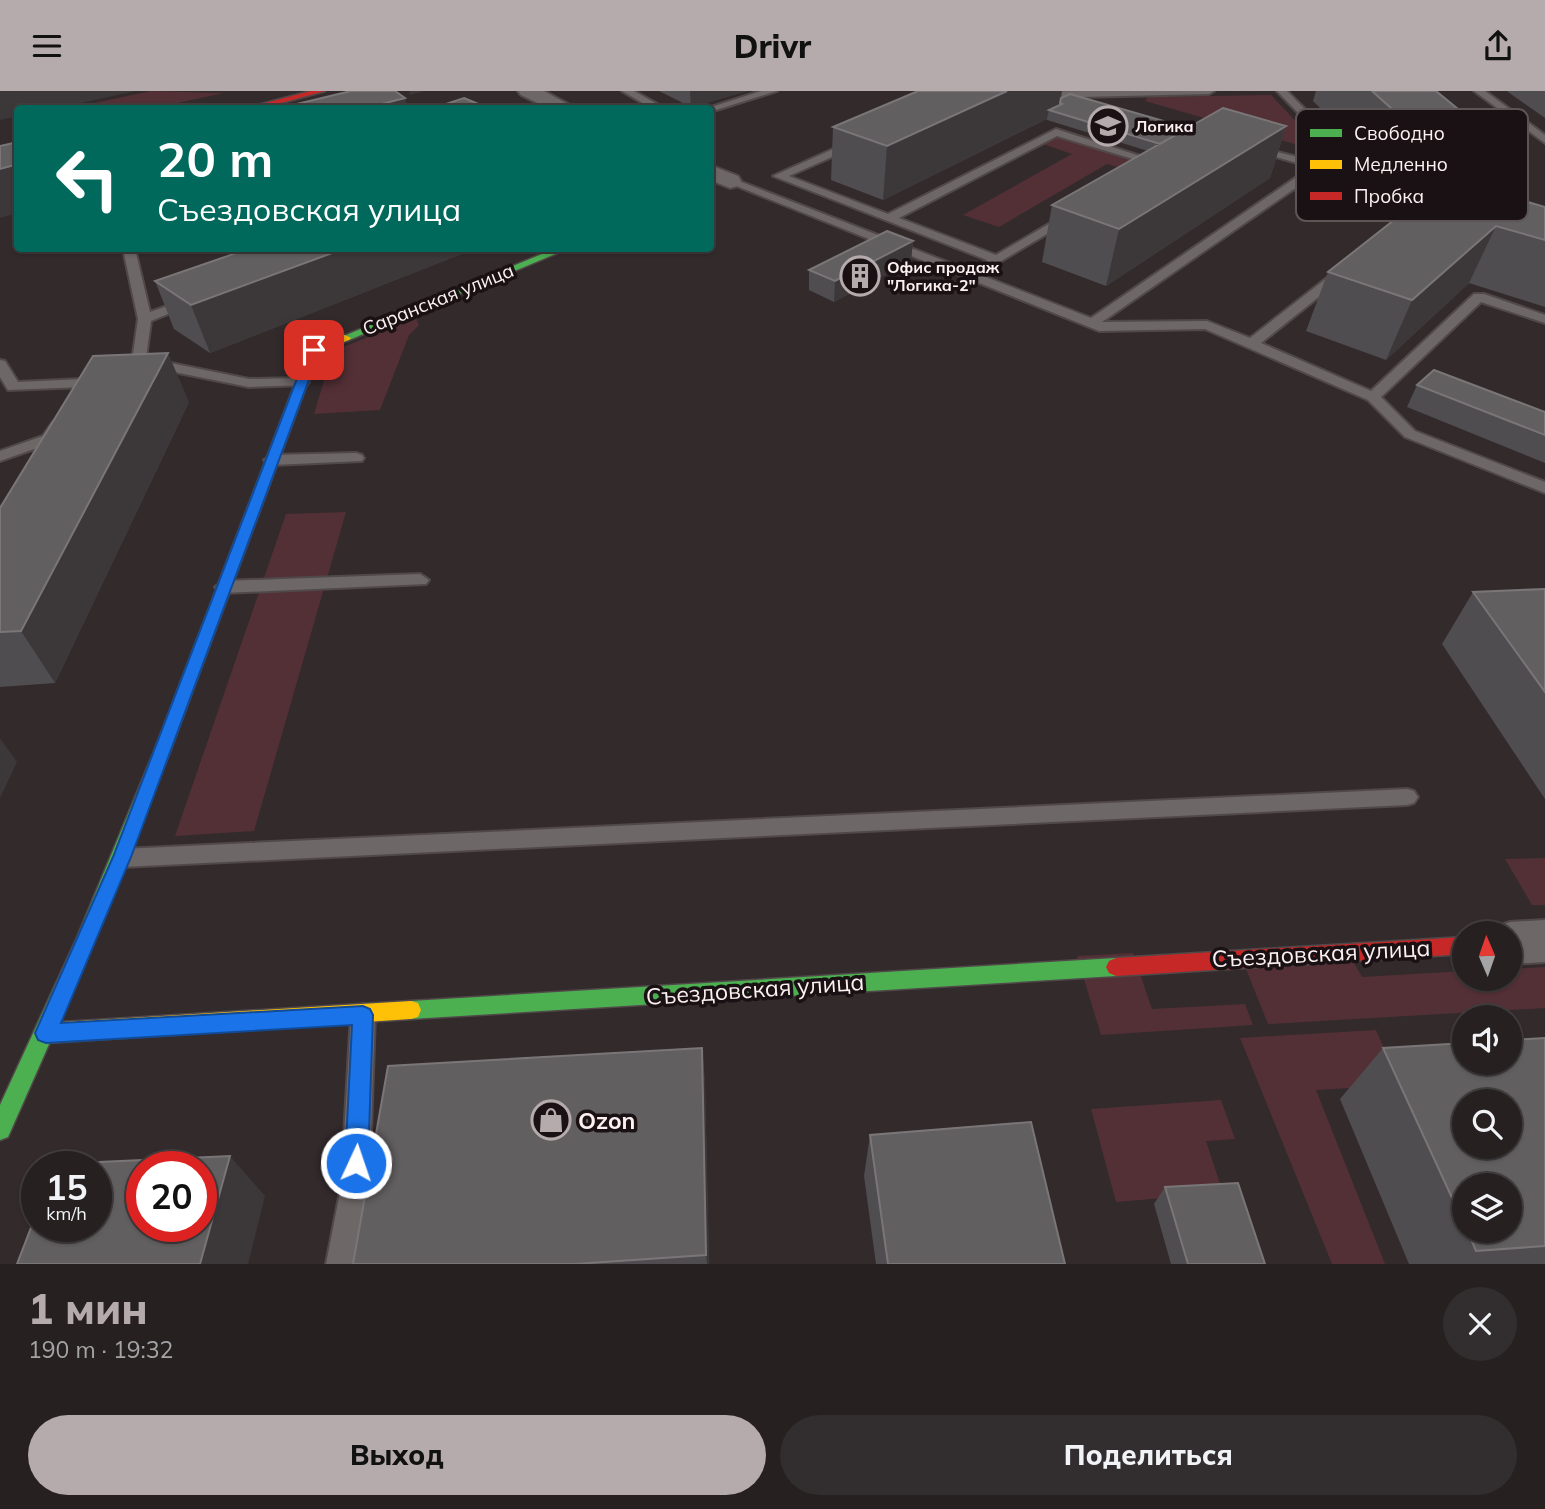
<!DOCTYPE html>
<html lang="ru">
<head>
<meta charset="utf-8">
<style>
	body { margin:0; font-family:Mulish,sans-serif; background:#322d2e; color:#f1f3f6; height:100vh; display:flex; flex-direction:column; font-size:26px; white-space:nowrap }
	* { box-sizing:border-box; margin:0 }
	p { font-size:23px; color:#a4a3a5 }
	.icon { flex:none; width:38px; height:38px; fill:none; stroke:currentColor; stroke-width:2; stroke-linecap:round; stroke-linejoin:round }
	.map { position:relative; height:1173px; overflow:hidden }
	.panel { display:flex; flex-direction:column; background:#262021; flex:1 }
	.panel>* { flex:none }
	.top-card { position:absolute; left:14px; top:14px; width:700px; height:147px; border-radius:7px; box-shadow:0 2px 5px #0004,0 0 0 2px #423e3f; background:#00695c; color:#fff; overflow:hidden }
	.needle { width:46px; rotate:358deg }
	.controls { position:absolute; left:1452px; top:830px; display:grid; gap:14px }
	.controls a { display:grid; place-items:center; width:70px; height:70px; border-radius:50%; background:#262021; box-shadow:0 2px 5px #0004,0 0 0 2px #423e3f; font-size:35px }
	.speed { position:absolute; left:21px; top:1060px; display:flex; gap:14px; font-size:35px; font-weight:700; text-align:center }
	.speed>* { display:grid; place-content:center; width:91px; height:91px; border-radius:50%; background:#262021; box-shadow:0 2px 5px #0004,0 0 0 2px #423e3f; line-height:1 }
	.speed small { font-size:18px; font-weight:400 }
	.speed .limit { border:10px solid #d22; background:#fff; color:#111 }
	.pin { position:absolute; display:grid; place-items:center; width:60px; height:60px; color:#fff; margin:-30px; border-radius:14px; box-shadow:0 4px 10px #0006 }
	.me { position:absolute; width:77px; margin:-38px; rotate:3deg; stroke-linejoin:round; filter:drop-shadow(0 0 5px #0008) }
	.turn { display:flex; align-items:center; gap:24px; height:147px; padding:0 28px; font-size:32px }
	.turn .icon { width:91px; height:91px; stroke-width:2.5 }
	.turn b { display:block; font-size:49px; line-height:60px }
	.round { display:grid; place-items:center; flex:none; width:74px; height:74px; border-radius:37px; background:#322d2e }
	.summary { display:flex; align-items:center; justify-content:space-between; height:119px; padding:0 28px }
	h1 { font-size:42px; font-weight:800; line-height:52px; color:#b6abac }
	.action { display:flex; gap:14px; margin-top:auto; padding:14px 28px }
	.action a { flex:1; height:80px; border-radius:42px; background:#b6abac; color:#111; font-size:28px; font-weight:800; line-height:80px; text-align:center }
	.action a+a { background:#322d2e; color:#f1f3f6 }
	header { display:flex; justify-content:space-between; align-items:center; height:91px; padding:0 28px; background:#b6abac; color:#111; font-size:32px; font-weight:800 }
	.map>svg:first-child { display:block }
	.green { fill:#533036 }
	.lines { fill:none; stroke-linecap:round; stroke-linejoin:round }
	.lane-casing { stroke:#504849; stroke-width:4 }
	.street-casing { stroke:#504849; stroke-width:4 }
	.fast-casing { stroke:#504849; stroke-width:3 }
	.slow-casing { stroke:#504849; stroke-width:3 }
	.jam-casing { stroke:#504849; stroke-width:3 }
	.lane { fill:#6e6768; fill-rule:evenodd }
	.street { fill:#6e6768; fill-rule:evenodd }
	.fast { fill:#4caf50; fill-rule:evenodd }
	.slow { fill:#ffc107; fill-rule:evenodd }
	.jam { fill:#c62828; fill-rule:evenodd }
	.wall { fill:#4f4d50; fill-rule:evenodd }
	.shaded-wall { fill:#3c383a }
	.building { fill:#625f61; stroke:#7a7678; stroke-width:2; fill-rule:evenodd }
	.route { fill:#1a73e8; stroke:#114b97; stroke-width:2 }
	.labels { text-anchor:middle; dominant-baseline:central; stroke-width:7; stroke-linejoin:round; paint-order:stroke }
	.far-poi-label { font-size:16px; font-weight:bold; fill:#fcf0f1; stroke:#191113; text-anchor:start }
	.street-label { font-size:19px; fill:#fcf0f1; stroke:#191113 }
	.near-street-label { font-size:23px; fill:#fcf0f1; stroke:#191113 }
	.near-poi-label { font-size:23px; font-weight:bold; fill:#fcf0f1; stroke:#191113; text-anchor:start }
	.key { fill:#191113; stroke:#5d5456; stroke-width:2 }
	.key-label { font-size:19px; fill:#fcf0f1 }
</style>
</head>
<body>
<header><svg class="icon" aria-label="menu" viewBox="0 0 24 24"><path d="M4 6h16M4 12h16M4 18h16"/></svg>Drivr<svg class="icon" aria-label="share" viewBox="0 0 24 24"><path d="M12 15V3M7 8l5-5 5 5M5 13v7h14v-7"/></svg></header>
<div class="map">
<svg width="1545" height="1173" viewBox="0 0 1545 1173">
	<rect width="100%" height="100%" fill="#332a2c"/>
	<!-- green -->
	<path class="green" d="M151 0 224 2 154 17H71Z
		M1271 4 1326 62 1145 10 1148 6Z
		M1056 45 1147 70 1131 80 1107 73 999 136 963 124 1072 63 1043 53Z
		M416 227 419 234 409 244 380 319 314 323 333 260Z
		M346 421 254 740 175 745 286 423Z
		M1545 767V814H1532L1505 768Z
		M1133 862 1152 918 1245 913 1253 934 1101 944 1077 865Z
		M1352 868 1362 886 1465 880V887H1510V878L1545 876V917L1268 933 1244 873Z
		M1376 939 1400 994 1316 999 1385 1173H1332L1240 947Z
		M1221 1009 1235 1048 1206 1050 1223 1102 1116 1111 1091 1018Z"/>
	<g class="lines">
		<!-- lane casing -->
		<g class="lane-casing">
			<path id="lane" d="M622 0H634L666 18H653Z
				M761 0H777L710 21V18H705Z
				M1083 0H1214L1209 3 1037 7 1032 4 1037 1Z
				M1277 0H1287L1412 126V132L1399 143H1391V137L1399 130 1294 98 1102 231 1207 230 1250 247 1337 179H1345V185L1261 252 1371 300 1474 203H1484L1545 224V232L1481 211 1381 306 1415 340 1545 391V402L1405 346 1368 309 1205 238 1099 240 724 90 734 88 1091 227 1311 76 1248 58V54L1319 71 1335 60ZM1341 66 1394 121 1301 93Z
				M1474 0H1485L1545 44V52Z
				M1056 38 1165 73 1156 75 1057 45 899 127 996 164 1064 124 1074 127 986 179 980 175 987 169 773 85 851 50H859V54L789 85 888 123Z
				M123 158H135L150 221 190 207 197 211 151 230 146 267 249 288 302 287 309 291 307 294 249 296 134 273 132 270 138 228Z
				M0 269 5 270 18 291 83 288 90 292 83 296 8 299 0 286Z
				M58 329 66 334 54 351 0 370V360L43 345 53 331Z
				M356 362 362 364 364 367 362 370 272 374 264 369 272 364Z
				M420 483 429 489 426 493 224 502 215 496 224 490Z
				M1407 698 1414 700 1418 706 1414 712 1407 714 122 776 114 773 111 767 114 761 122 758Z
				M363 913 372 916 375 924 369 1096 354 1173H326L341 1096 351 924 354 916Z"/>
		</g>
		<!-- street casing -->
		<g class="street-casing">
			<path id="street" d="M518 0H544L577 18H550L521 4Z
				M710 74 738 85 741 90 738 95 730 97 710 89Z
				M1545 829V871L1510 873V842H1491L1493 837 1510 831Z"/>
		</g>
		<!-- fast casing -->
		<g class="fast-casing">
			<path id="fast" d="M554 158H567L349 249 339 247Z
				M163 652 169 653 171 658 95 849 8 1046 0 1049V1014L76 849 155 658 157 653Z
				M1116 867 1123 870 1126 876 1123 882 1116 885 411 928 404 926 401 919 404 912 411 910Z"/>
		</g>
		<!-- slow casing -->
		<g class="slow-casing">
			<path id="slow" d="M345 244 351 247 349 249 319 261 171 658 169 663H157L155 658 308 259Z
				M411 910 418 912 421 919 418 926 411 928 46 952 39 949 36 942 39 935 46 932Z"/>
		</g>
		<!-- jam casing -->
		<g class="jam-casing">
			<path id="jam" d="M311 0H325L259 18H243Z
				M1465 846V863L1116 885 1109 882 1106 876 1109 870 1116 867Z"/>
		</g>
		<!-- lane -->
		<use href="#lane" class="lane"/>
		<!-- street -->
		<use href="#street" class="street"/>
		<!-- fast -->
		<use href="#fast" class="fast"/>
		<!-- slow -->
		<use href="#slow" class="slow"/>
		<!-- jam -->
		<use href="#jam" class="jam"/>
	</g>
	<!-- wall -->
	<path class="wall" d="M659 0H747L691 16Z
		M1316 0H1436L1524 72 1509 105 1545 116V216L1469 192 1386 269 1306 240 1328 181 1415 112 1313 10Z
		M1508 0H1545V27L1508 1Z
		M1061 7 1188 37 1286 35 1270 87 1106 195 1042 171 1052 114 1148 60 1047 29V28L883 109 831 89 833 36Z
		M913 150 911 170 834 211 809 199V179Z
		M248 158H474L210 262 174 238 155 190Z
		M1417 294 1545 321V372L1407 316Z
		M189 311 55 592 0 596V417Z
		M1545 498V708L1442 553 1473 501Z
		M1545 947V1173H1409L1340 1008 1383 957ZM1465 1094 1510 1139H1465Z
		M702 957 705 992 709 1173H353Z
		M870 1044 1065 1173H876L864 1085Z
		M1165 1096 1265 1173H1171L1154 1113Z"/>
	<!-- shaded-wall -->
	<path class="shaded-wall" d="M0 0H135L54 18H18V25L0 29Z
		M409 0H424L410 4Z
		M690 0H747L691 16Z
		M1007 0H1062L1059 22 1049 19 1047 28 883 109 887 55Z
		M405 7 408 18H362Z
		M1286 35 1270 87 1106 195 1119 138Z
		M18 73V122L0 127V78Z
		M1496 135 1469 192 1386 269 1412 209Z
		M913 150 911 170 834 211 835 190Z
		M343 158H474L210 262 191 214Z
		M168 262 189 311 55 592 21 540Z
		M0 647 17 671 0 707Z
		M702 957 705 992 709 1173H707L706 1164Z
		M230 1065 265 1105 248 1173H200Z"/>
	<!-- building -->
	<path class="building" d="M351 0H395L405 7 362 18H276Z
		M918 0H1007L887 55 833 36Z
		M1372 0H1436L1524 72 1453 73Z
		M1070 3 1188 37 1160 53 1049 19 1062 13 1060 12 1061 7Z
		M464 7 490 18H431Z
		M1223 17 1286 35 1119 138 1052 114Z
		M18 51V73L0 78V55Z
		M1441 92 1469 99 1473 95 1545 116V149L1496 135 1412 209 1328 181Z
		M887 140 913 150 835 190 809 179Z
		M248 158H343L191 214 155 190Z
		M168 262 21 540 0 541V417L93 265Z
		M1434 279 1545 321V344L1417 294Z
		M1545 498V601L1473 501Z
		M1545 947V1155L1476 1160 1467 1139H1510V1094H1465V1135L1383 957 1465 952V971H1510V949ZM1465 1010H1510V1055H1465Z
		M702 957 706 1164 575 1173H353L388 975Z
		M1031 1031 1065 1173H888L870 1044Z
		M230 1065 200 1173H17L37 1121V1136H96V1076H54L55 1073ZM142 1076H201V1136H142Z
		M1238 1092 1265 1173H1188L1165 1096Z"/>
	<!-- route -->
	<path class="route" d="M314 255 320 259 131 766 61 932 363 915 370 918 373 924 368 1072 364 1080 356 1083 348 1080 345 1072 352 934 46 952 38 949 35 942 113 766 308 259Z"/>
	<!-- icons -->
	<defs>
		<g id="school-ring" transform="scale(2.0125)"><circle r="9.5" fill="#191113" stroke="#b6abac" stroke-width="1.5"/><path d="M0-5L7-2L0 1L-7-2ZM-4 1L0 2.5L4 1V4Q0 6-4 4Z" fill="#b6abac"/></g>
		<g id="building-ring" transform="scale(2.0125)"><circle r="9.5" fill="#191113" stroke="#b6abac" stroke-width="1.5"/><path d="M-4-6H4V6H1V3H-1V6H-4ZM-2.5-4.3h1.7v1.8h-1.7ZM.8-4.3h1.7v1.8H.8ZM-2.5-1h1.7V.8h-1.7ZM.8-1h1.7V.8H.8Z" fill="#b6abac"/></g>
		<g id="shop-ring" transform="scale(2.0125)"><circle r="9.5" fill="#191113" stroke="#b6abac" stroke-width="1.5"/><path d="M-5-2.5h2.3a2.7 3.5 0 0 1 5.4 0H5L5.5 6h-11ZM-1.5-2.5h3a1.5 2.3 0 0 0-3 0Z" fill="#b6abac"/></g>
	</defs>
	<g fill-rule="evenodd">
		<use href="#school-ring" x="1108" y="35"/>
		<use href="#building-ring" x="860" y="185"/>
		<use href="#shop-ring" x="551" y="1029"/>
	</g>
	<g class="labels">
		<!-- far-poi labels -->
		<g class="far-poi-label">
			<text x="1135" y="35">Логика</text>
			<text x="887" y="176">Офис продаж<tspan x="887" dy="18">"Логика-2"</tspan></text>
		</g>
		<!-- street labels -->
		<g class="street-label">
			<text transform="translate(438 208) rotate(-22)">Саранская улица</text>
		</g>
		<!-- near-street labels -->
		<g class="near-street-label">
			<text transform="translate(1321 862) rotate(-3)">Съездовская улица</text>
			<text transform="translate(755 898) rotate(-4)">Съездовская улица</text>
		</g>
		<!-- near-poi labels -->
		<g class="near-poi-label">
			<text x="578" y="1029">Ozon</text>
		</g>
	</g>
	<!-- legend -->
	<rect x="1296" y="18" width="232" height="112" rx="10" class="key"/>
	<rect x="1310" y="38" width="32" height="8" fill="#4caf50"/>
	<rect x="1310" y="69" width="32" height="9" fill="#ffc107"/>
	<rect x="1310" y="101" width="32" height="8" fill="#c62828"/>
	<g class="key-label">
		<text x="1354" y="49">Свободно</text>
		<text x="1354" y="80">Медленно</text>
		<text x="1354" y="112">Пробка</text>
	</g>
</svg>
<div class="controls">
<a><svg class="needle" viewBox="-14 -14 28 28"><path d="M0-13l5 13h-10z" fill="#e53935"/><path d="M0 13l5-13h-10z" fill="#a4a3a5"/></svg></a>
<a><svg class="icon" aria-label="sound" viewBox="0 0 24 24"><path d="M4 9h4l5-4v14l-5-4H4zM17 9q2 3 0 6"/></svg></a>
<a><svg class="icon" aria-label="search" viewBox="0 0 24 24"><circle cx="10" cy="10" r="6"/><path d="M15 15l6 6"/></svg></a>
<a><svg class="icon" aria-label="layers" viewBox="0 0 24 24"><path d="M12 4l9 5-9 5-9-5zM3 14l9 5 9-5"/></svg></a>
</div>
<div class="speed"><div>15<small>km/h</small></div><div class="limit">20</div></div>
<div class="pin" style="left:314px;top:259px;background:#d93025"><svg class="icon" aria-label="arrive" viewBox="0 0 24 24"><path d="M6 21V4h12l-3 4 3 4H6"/></svg></div>
<svg class="me" style="left:356px;top:1072px" viewBox="-20 -20 40 40"><circle r="17" fill="#1a73e8" stroke="#fff" stroke-width="3"/><path d="M0-11L8 9 0 5-8 9z" fill="#fff"/></svg>
<div class="top-card">
<div class="turn"><svg class="icon" aria-label="left" viewBox="0 0 24 24"><path d="M17 20v-9H6M10 6l-5 5 5 5"/></svg><div><b>20 m</b>Съездовская улица</div></div>
</div>
</div>
<section class="panel">
<div class="summary"><div><h1>1 мин</h1><p>190 m · 19:32</p></div><a class="round"><svg class="icon" aria-label="close" viewBox="0 0 24 24"><path d="M6 6l12 12M18 6L6 18"/></svg></a></div>
<div class="action"><a>Выход</a><a>Поделиться</a></div>
</section>
</body>
</html>
